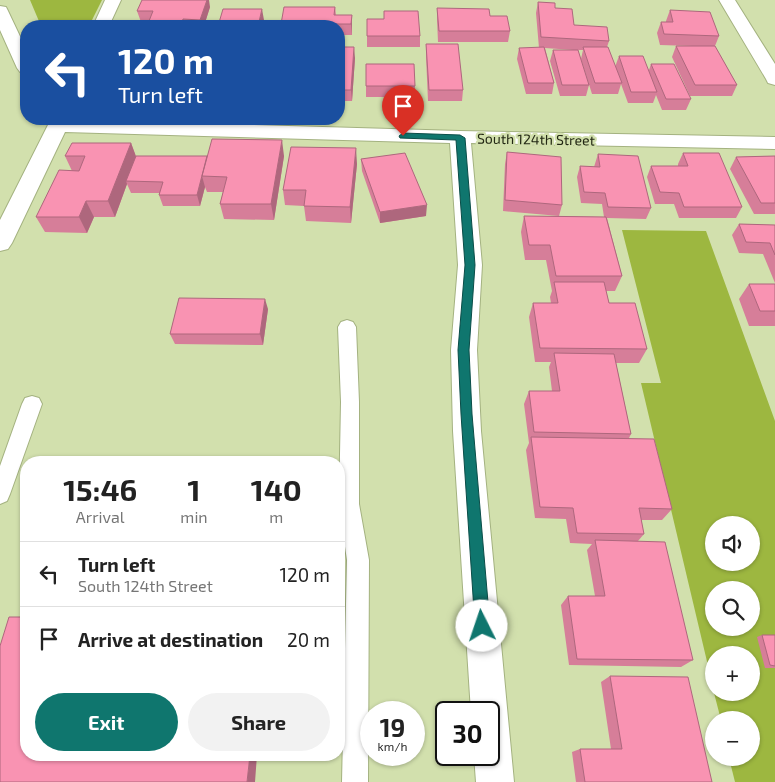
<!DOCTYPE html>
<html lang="en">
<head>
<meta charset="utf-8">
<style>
	body { margin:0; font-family:"Exo 2",sans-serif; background:#f2f2f2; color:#222; height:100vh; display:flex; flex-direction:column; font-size:19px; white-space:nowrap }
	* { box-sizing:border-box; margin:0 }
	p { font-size:16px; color:#767676 }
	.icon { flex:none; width:28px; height:28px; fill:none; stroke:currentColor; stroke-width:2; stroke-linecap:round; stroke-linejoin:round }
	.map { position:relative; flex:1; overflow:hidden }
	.panel { position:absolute; left:20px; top:456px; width:325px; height:305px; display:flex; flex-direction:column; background:#fff; border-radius:20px; box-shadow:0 1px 4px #0004 }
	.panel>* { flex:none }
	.hud { position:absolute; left:20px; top:20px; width:325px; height:105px; border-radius:20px; box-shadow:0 1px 4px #0004; background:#1a4fa0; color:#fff; overflow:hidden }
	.controls { position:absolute; left:705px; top:516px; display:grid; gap:10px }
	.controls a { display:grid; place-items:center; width:55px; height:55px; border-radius:50%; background:#fff; box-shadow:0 1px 4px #0004; font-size:25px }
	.speed { position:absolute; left:360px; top:701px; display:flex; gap:10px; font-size:25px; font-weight:700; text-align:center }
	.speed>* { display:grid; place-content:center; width:65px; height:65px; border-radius:50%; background:#fff; box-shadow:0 1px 4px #0004; line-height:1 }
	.speed small { font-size:12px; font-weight:400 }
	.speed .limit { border:2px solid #111; border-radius:8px; background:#fff; color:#111 }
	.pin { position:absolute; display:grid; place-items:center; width:42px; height:42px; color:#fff; margin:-51px -21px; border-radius:50% 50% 50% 0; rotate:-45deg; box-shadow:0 0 5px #0007 }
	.pin .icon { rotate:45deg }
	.me { position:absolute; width:55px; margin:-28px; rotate:356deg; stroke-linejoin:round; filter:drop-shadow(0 0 4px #0008) }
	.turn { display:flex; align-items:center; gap:18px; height:105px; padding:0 15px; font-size:22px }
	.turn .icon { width:65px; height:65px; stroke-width:2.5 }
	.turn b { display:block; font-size:35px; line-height:42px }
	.eta { display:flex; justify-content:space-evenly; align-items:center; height:85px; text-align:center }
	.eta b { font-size:30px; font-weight:700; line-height:35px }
	.action { display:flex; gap:10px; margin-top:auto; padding:10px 15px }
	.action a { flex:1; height:58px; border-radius:30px; background:#0f766e; color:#fff; font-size:20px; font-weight:700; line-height:58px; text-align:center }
	.action a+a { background:#f2f2f2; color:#222 }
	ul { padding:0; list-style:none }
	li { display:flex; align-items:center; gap:15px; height:65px; padding:0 15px; border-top:1px solid #e0e0e0 }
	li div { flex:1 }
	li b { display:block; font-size:19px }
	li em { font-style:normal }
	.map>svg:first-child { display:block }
	.green { fill:#9db740; fill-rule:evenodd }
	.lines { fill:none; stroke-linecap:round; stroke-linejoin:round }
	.service-casing { stroke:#a4b280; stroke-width:2 }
	.minor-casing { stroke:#a4b280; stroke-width:2 }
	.tertiary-casing { stroke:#a4b280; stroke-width:2 }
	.service { fill:#fff; fill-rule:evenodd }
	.minor { fill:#fff; fill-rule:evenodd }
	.tertiary { fill:#fff; fill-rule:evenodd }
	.wall { fill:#d67e99 }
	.shaded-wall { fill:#ae677d }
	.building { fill:#f993b2; stroke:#ae677d }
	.route { fill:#0f766e; stroke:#0a4d48 }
	.labels { text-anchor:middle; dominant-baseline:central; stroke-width:4.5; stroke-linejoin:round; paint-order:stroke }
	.far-street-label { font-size:14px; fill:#232814; stroke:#d2e0ad }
</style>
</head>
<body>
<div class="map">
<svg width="775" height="782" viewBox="0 0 775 782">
	<rect width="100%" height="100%" fill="#d2e0ad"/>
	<!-- green -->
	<path class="green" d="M30 0H102L89 26H41Z
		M622 230 706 231 775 421V782H735L729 758H751V720H721L714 693 751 692V655H714V691L641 383H661ZM714 525H751V562H714ZM714 590H751V628H714Z"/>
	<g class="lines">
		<!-- service casing -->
		<g class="service-casing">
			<path id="service" d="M347 320 353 322 356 327 359 402V504L369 560 368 782H342L347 560 339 506 341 402 338 327 341 322Z
				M32 396 39 398 42 404 10 494 7 501 0 504V466L22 404 25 398Z"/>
		</g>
		<!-- minor casing -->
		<g class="minor-casing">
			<path id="minor" d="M105 0H121L109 26H93Z
				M0 6 6 7 8 11 26 49V73L20 72 17 68 0 30Z
				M51 119 460 131 775 137V149L471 143 482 265 477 350 481 431 514 782H476L474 755H489V712H471L453 431 451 350 458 265 450 143 65 132 12 243 8 249 0 251V220Z"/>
		</g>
		<!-- tertiary casing -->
		<g class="tertiary-casing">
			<path id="tertiary" d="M719 0H735L775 64V85L768 83 766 79Z"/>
		</g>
		<!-- service -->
		<use href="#service" class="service"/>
		<!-- minor -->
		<use href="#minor" class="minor"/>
		<!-- tertiary -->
		<use href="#tertiary" class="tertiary"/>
	</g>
	<!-- wall -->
	<path class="wall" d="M538 2 555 8 574 25 609 41 607 47 615 67 619 56 649 70 651 64 691 99 686 110H662L656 95 653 103H628L621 84 618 94H592L581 59 583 50H578L589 85 586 96H560L550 61 553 50H573L545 48 554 83 552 94H526L517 59 519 48H539L536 13Z
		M210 7 204 26H147L149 22H141L137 11Z
		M335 7 336 15H352V35H339V26H281V24Z
		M437 8 490 16 510 31 508 42H438L437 19Z
		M670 10 719 36 715 46 737 85 732 96H690L672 57 676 46H692L660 45 657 33 661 22H666V21Z
		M367 19H384L420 36V47H367Z
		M426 44 463 90 462 101H428L426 56Z
		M339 47 355 58 352 101H339Z
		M366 86H415V97H366Z
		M131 143 136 157 284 156 274 220 224 219 220 204 223 192H207L205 187 200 206H163L159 195 160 193H131L127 184 115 217H94L87 233 45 232 36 217 72 171 65 156Z
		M507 152 562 205 559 216 503 211 505 164Z
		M683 153 742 207 736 218H679L674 204H655L647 177 651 166H678V164Z
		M598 154 651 208 646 219 607 218 622 276 615 291H606L609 303 647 349 639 363H616L631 434 629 438 672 509 662 520H641L644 534 638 541 693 660 681 667 569 665 561 605 568 596H595L587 550 592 544 570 543 566 519 535 518 526 450 529 443 524 404 529 391H552L549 367 551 362H535L529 317 533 303H551L550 297 552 291 546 260H525L521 232 524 216 604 217 602 204 581 203 577 177 580 166 594 167Z
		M775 156V214H754L730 169 736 157Z
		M361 159 426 216 380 223 362 171Z
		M357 164 351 223 306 221 304 206 285 205 283 190Z
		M739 224 775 225V283L763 254 739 253 732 235Z
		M749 284H775V326H749L739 299Z
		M268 309 263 345 175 344 170 334Z
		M762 635H775V668H765L757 637Z
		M610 676 712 782H576L572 752 580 749H611L601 682Z"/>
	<!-- shaded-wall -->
	<path class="shaded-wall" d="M207 0H209L210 7 204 26H201L200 20Z
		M262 9 264 20 262 26H258Z
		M352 15V35L351 24Z
		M183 19 185 26H181Z
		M354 47 355 58 352 101 351 90Z
		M282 140 284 156 274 220 271 204Z
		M131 143 137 159 126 181 127 184 115 217 108 201Z
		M356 148 357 164 351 223 350 207Z
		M207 156 202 176 205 187 200 206 197 195Z
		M86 201 94 217 87 233 79 217Z
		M427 205 426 216 380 223V212Z
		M265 299 268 309 263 345 260 334Z
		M250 755H257L255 782H247Z"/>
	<!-- building -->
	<path class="building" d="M142 0H207L200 20 183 19 181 26H147L153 11H137Z
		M538 2 555 3V8L572 9 574 25 607 27 609 41 541 37Z
		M284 7H335L334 15H352L351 24H281Z
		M437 8 489 9 490 16H507L510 31H439Z
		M223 9H262L258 26H218Z
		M670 10 710 12 719 36 664 34 661 22H673Z
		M384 11H418L420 36H367V19H384Z
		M426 44H458L463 90H429Z
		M676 46H715L737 85H695Z
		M339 47H354L351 90H339Z
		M544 47 554 83H528L519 48Z
		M583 47H608L622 83H595Z
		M553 50H578L589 85H562Z
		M619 56H643L657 92H631Z
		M366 64H414L415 86H366Z
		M651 64H674L691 99H666Z
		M212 139 282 140 271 204H220L227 177 202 176Z
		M72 143H131L108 201H86L79 217H36L59 170 79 171 85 156H65Z
		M291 147 356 148 350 207 304 206 306 190H283Z
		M507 152 561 157 562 205 505 200Z
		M405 153 427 205 380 212 361 159Z
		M683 153H719L742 207H684L679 193 660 192 651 166H688Z
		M598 154 638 156 651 208 608 207 605 193 584 192 580 166 600 167Z
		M136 156H207L197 195H159L163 182 126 181Z
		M775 156V203H761L736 157Z
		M524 216 606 217 622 276H556L550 245H529Z
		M739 224 775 225V255L770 243 746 242Z
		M554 282H604L609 303H635L647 349 540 348 533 303H558Z
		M749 284H775V311H760Z
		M179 298 265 299 260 334H170Z
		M554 353 614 354 631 434 534 432 529 391H560Z
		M531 437 654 439 672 509 639 508 644 534 577 533 573 508 540 507Z
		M595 540 665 542 693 660 577 659 568 596H605Z
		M9 617H26V755H250L247 782H0V646Z
		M762 635H775V666L770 665Z
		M610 676 688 677 712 782H585L580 749H622Z"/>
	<!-- route -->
	<path class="route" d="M403 133 460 135 465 138 475 265 469 350 472 414 490 626 488 631 482 633 477 631 475 626 461 414 458 350 465 265 456 140 400 138 399 136Z"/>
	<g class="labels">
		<!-- far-street labels -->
		<g class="far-street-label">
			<text transform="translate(536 139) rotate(1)">South 124th Street</text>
		</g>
	</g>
</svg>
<div class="controls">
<a><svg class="icon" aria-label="sound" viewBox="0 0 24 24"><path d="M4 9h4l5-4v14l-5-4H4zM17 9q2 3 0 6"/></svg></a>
<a><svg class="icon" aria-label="search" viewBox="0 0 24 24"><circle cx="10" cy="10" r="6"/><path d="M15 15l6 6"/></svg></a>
<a>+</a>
<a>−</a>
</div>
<div class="speed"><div>19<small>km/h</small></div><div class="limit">30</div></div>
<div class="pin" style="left:403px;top:136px;background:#d93025"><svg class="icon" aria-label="arrive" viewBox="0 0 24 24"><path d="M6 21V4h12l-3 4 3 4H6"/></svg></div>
<svg class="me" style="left:482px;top:626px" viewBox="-20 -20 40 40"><circle r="19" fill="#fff"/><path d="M0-13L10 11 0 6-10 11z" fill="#0f766e"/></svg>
<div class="hud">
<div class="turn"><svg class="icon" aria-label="left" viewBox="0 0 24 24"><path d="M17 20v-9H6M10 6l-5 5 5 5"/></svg><div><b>120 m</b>Turn left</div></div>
</div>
<section class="panel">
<div class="eta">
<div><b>15:46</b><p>Arrival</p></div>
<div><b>1</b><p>min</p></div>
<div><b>140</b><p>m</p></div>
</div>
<ul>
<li><svg class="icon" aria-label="left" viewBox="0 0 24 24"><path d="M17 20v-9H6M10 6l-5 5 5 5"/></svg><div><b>Turn left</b><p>South 124th Street</p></div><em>120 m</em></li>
<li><svg class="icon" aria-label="arrive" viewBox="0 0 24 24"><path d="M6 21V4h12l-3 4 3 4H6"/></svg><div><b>Arrive at destination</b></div><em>20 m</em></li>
</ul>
<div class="action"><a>Exit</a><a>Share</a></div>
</section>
</div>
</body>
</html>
